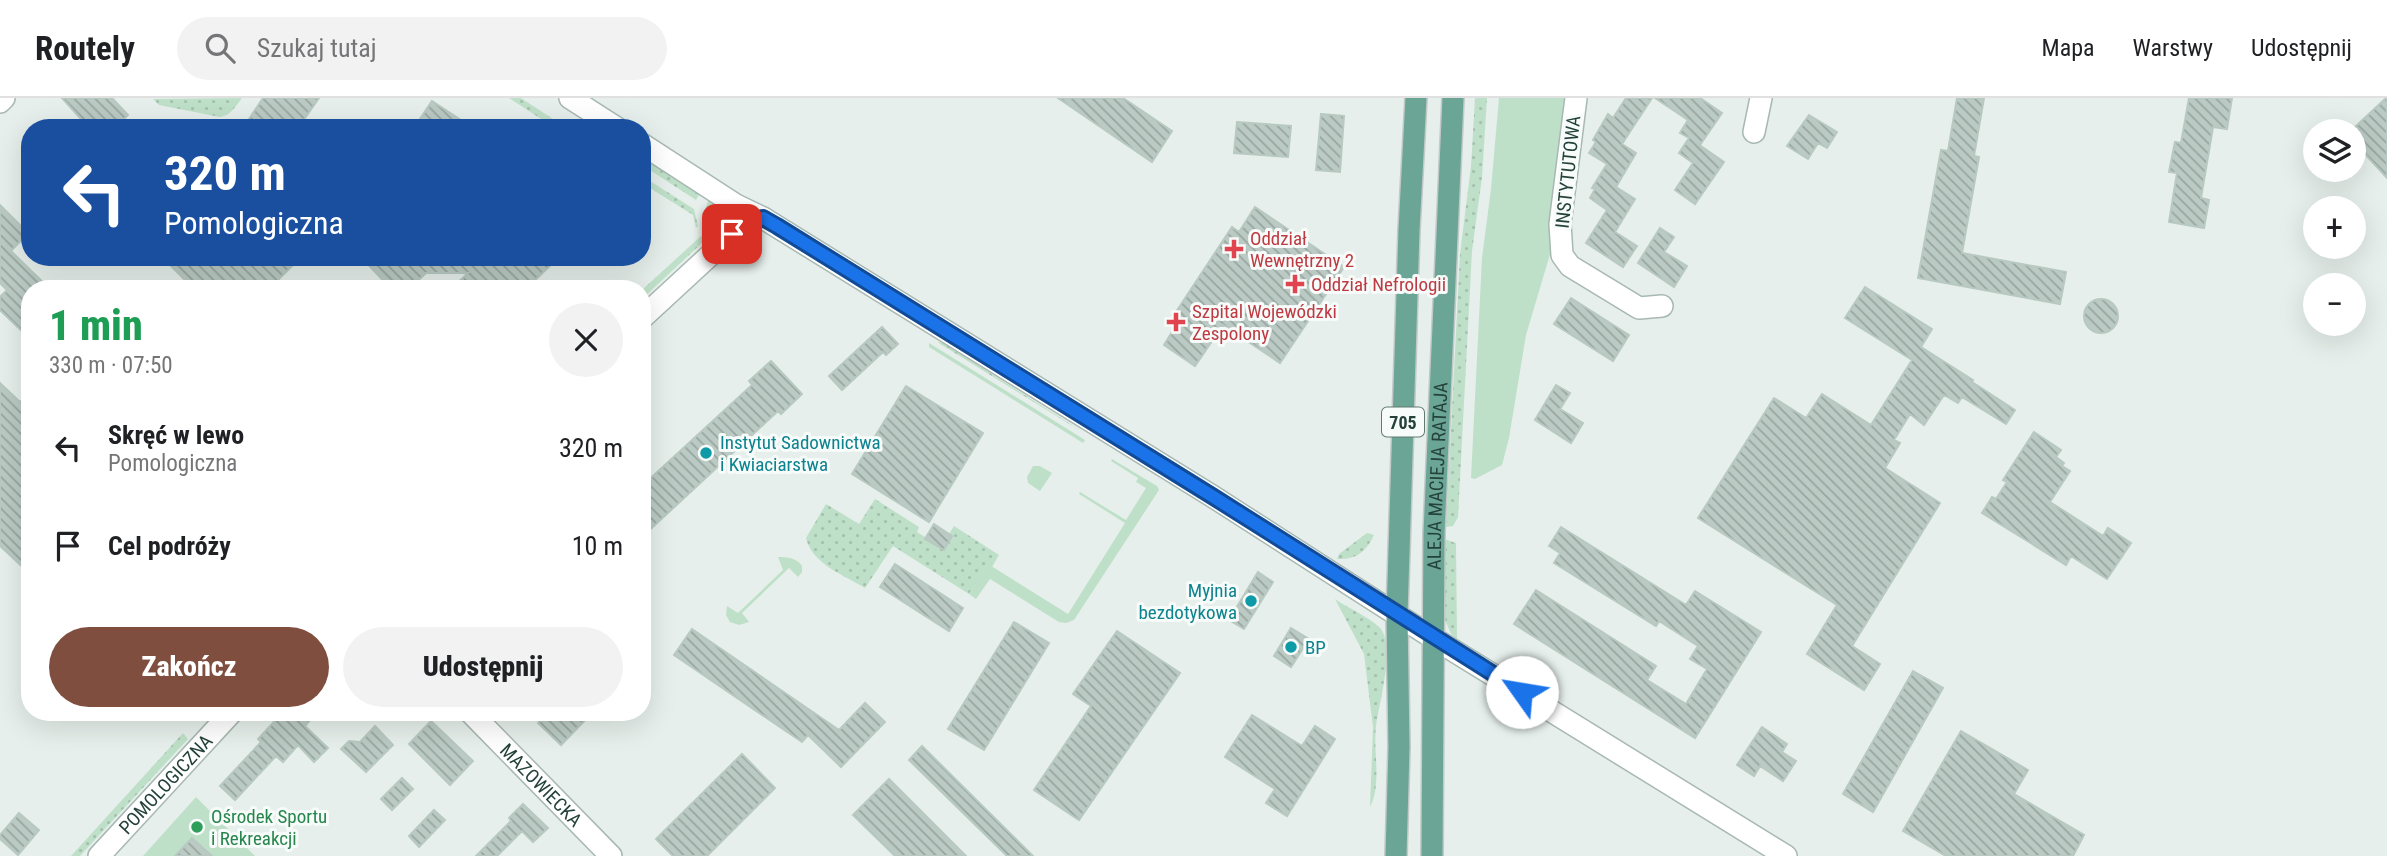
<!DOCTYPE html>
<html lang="pl">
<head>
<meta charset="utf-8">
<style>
	body { margin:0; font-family:"Roboto Condensed",sans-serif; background:#f2f2f2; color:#202124; height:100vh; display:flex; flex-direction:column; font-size:26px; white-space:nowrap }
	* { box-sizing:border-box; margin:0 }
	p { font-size:23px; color:#757577 }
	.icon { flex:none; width:38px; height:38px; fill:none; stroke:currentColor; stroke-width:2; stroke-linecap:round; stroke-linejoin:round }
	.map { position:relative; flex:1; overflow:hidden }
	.side { position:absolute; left:21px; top:182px; width:630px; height:441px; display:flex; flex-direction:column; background:#fff; border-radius:28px; box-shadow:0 7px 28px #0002 }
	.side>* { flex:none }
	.banner { position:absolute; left:21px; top:21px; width:630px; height:147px; border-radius:28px; box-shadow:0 7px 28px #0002; background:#1a4fa0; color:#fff; overflow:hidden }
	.buttons { position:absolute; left:2303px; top:21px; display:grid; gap:14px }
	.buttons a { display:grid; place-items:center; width:63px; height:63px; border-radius:50%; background:#fff; box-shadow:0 7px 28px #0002; font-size:35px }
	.pin { position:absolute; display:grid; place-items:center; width:60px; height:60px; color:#fff; margin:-30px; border-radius:14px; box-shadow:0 4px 10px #0006 }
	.me { position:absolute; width:77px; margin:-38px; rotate:302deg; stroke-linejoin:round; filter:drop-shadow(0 0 5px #0008) }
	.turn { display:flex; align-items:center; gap:24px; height:147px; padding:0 28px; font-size:32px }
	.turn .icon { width:91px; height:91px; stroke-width:2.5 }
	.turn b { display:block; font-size:49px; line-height:60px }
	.round { display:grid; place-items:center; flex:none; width:74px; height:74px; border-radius:37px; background:#f2f2f2 }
	.headline { display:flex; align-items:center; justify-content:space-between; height:119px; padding:0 28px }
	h1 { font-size:42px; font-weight:800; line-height:52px; color:#1e9e55 }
	.primary-button { display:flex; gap:14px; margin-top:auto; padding:14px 28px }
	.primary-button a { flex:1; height:80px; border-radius:42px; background:#7f4e3f; color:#fff; font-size:28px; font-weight:800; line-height:80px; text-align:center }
	.primary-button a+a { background:#f2f2f2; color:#202124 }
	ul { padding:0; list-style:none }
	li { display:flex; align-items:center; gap:21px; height:98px; padding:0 28px }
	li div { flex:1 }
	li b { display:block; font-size:26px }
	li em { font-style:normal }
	header { display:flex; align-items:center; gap:42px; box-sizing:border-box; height:98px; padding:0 35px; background:#fff; border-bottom:2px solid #e0e0e0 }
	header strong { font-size:33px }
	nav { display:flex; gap:38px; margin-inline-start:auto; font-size:24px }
	.search { width:490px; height:63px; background:#f2f2f2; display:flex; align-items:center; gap:18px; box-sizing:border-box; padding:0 24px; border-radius:38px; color:#757577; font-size:26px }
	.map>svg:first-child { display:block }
	.grass { fill:url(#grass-dots) }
	.garden { fill:#bfe0c8 }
	.building { fill:url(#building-back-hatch); stroke:#b8c9c2; stroke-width:2 }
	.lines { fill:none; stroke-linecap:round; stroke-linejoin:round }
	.minor-casing { stroke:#a8b8b2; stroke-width:24 }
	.tertiary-casing { stroke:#a8b8b2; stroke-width:24 }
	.primary-casing { stroke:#c2cac8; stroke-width:24 }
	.minor { stroke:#fff; stroke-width:21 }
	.tertiary { stroke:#fff; stroke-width:21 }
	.primary { stroke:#6aa596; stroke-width:21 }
	.route-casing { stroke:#114b97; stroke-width:18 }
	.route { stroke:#1a73e8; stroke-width:12 }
	.health-dot { fill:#e0444e; stroke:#f7fbf9; stroke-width:2.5 }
	.culture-dot { fill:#0f9aa8; stroke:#f7fbf9; stroke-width:2.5 }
	.leisure-dot { fill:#2e9e5b; stroke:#f7fbf9; stroke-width:2.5 }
	.labels { text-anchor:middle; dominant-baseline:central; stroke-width:6; stroke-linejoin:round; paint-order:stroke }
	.shield { fill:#f7fbf9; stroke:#637a73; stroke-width:2 }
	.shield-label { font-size:18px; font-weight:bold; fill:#24423a }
	.street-label { font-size:19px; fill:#24423a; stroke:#f7fbf9 }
	.health-label { font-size:19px; fill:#be3a42; stroke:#f7fbf9; text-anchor:start }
	.culture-label { font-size:19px; fill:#0d838f; stroke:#f7fbf9; text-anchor:start }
	.leisure-label { font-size:19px; fill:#27864d; stroke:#f7fbf9; text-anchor:start }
</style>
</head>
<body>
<header>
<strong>Routely</strong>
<div class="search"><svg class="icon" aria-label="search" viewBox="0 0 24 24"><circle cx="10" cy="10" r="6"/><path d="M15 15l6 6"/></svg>Szukaj tutaj</div>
<nav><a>Mapa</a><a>Warstwy</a><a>Udostępnij</a></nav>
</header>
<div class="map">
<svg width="2387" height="758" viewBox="0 0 2387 758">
	<defs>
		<pattern id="grass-dots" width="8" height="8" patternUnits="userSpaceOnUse" patternTransform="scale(1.75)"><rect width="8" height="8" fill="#bfe0c8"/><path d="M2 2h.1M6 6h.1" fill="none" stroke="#a4c1ad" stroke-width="1.8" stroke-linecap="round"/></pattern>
		<pattern id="building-back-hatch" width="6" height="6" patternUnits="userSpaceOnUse" patternTransform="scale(1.75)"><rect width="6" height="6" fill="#bbcac4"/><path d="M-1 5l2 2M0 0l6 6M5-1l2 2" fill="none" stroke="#98a6a0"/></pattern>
	</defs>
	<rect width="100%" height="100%" fill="#e6efeb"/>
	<!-- grass -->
	<path class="grass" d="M242 0C235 9 231 17 220 19L159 7 153 1Z
		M509 0H521L559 25 555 30Z
		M1475 0H1487L1482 79 1472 153 1458 419 1453 428 1446 429 1460 156 1471 68Z
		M642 59 700 95 696 102 642 67Z
		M642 78 694 111 698 128 696 130 693 117 642 85Z
		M709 101C722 111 721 124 712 136 706 126 703 111 709 101Z
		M701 138 704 143 642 201V192Z
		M937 244 943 245 1083 334 1066 324Z
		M875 401 919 429 917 434 941 449 954 428 999 457 992 469 988 467 969 496 893 448 865 490C844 477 812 466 806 440L826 406 859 426Z
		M1367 435 1374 437C1366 454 1356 462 1337 461L1339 456Z
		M1444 441 1456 445 1457 541 1451 536 1445 522Z
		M1335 501C1346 509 1373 521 1381 531 1395 550 1379 606 1376 628 1373 654 1382 686 1370 709L1373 629 1364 556Z
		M183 635 188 641 80 758H71Z"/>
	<!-- garden -->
	<path class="garden" d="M1499 0H1570L1551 153 1526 237 1509 340 1502 367 1475 381 1471 380 1482 160 1491 91Z
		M929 245 1085 342 1083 345 929 249Z
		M1112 361 1157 388 1159 392 1074 522 1066 525 1059 524 990 481 976 501 969 496 988 466 1068 516 1125 425 1079 396 1080 394 1126 422 1146 390 1136 384 1138 380 1111 363Z
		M1033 368H1040L1052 375 1040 393 1028 385 1027 379Z
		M778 459C788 459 797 460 802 468V474L798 479 789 470 742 515 749 524 739 527 730 524 726 517 727 508 738 515 783 472Z
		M196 699 255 758H143Z"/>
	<!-- building -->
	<path class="building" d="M62 0H112L128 17 123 22 131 30H89Z
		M263 0H319L298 30H243Z
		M1058 0H1123L1172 33 1152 64Z
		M1626 0H1652L1622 46 1636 55 1616 89 1635 101 1615 134 1637 148 1623 169 1586 145 1607 112 1590 100 1595 91 1592 90 1607 66 1589 55 1596 44 1593 42 1608 16 1613 20Z
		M1655 0H1700L1722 15 1700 47 1698 46 1724 64 1695 106 1675 92 1693 65 1679 55 1689 40 1680 35 1688 22Z
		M1957 0H1984L1974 58 1979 59 1962 155 2066 174 2060 206 1918 180 1941 52 1948 53Z
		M2189 0H2232L2227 31 2213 29 2201 100 2209 102 2204 130 2169 124 2177 75 2169 74 2175 44 2181 45Z
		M2386 0H2387V80L2354 44V30Z
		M432 3 473 30H414Z
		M1321 16 1344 18 1340 74 1316 72Z
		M1809 17 1837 34 1827 50 1818 45 1808 61 1787 48Z
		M1237 24 1291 28 1288 59 1234 55Z
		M0 107 28 135 11 153 50 191H30V241L0 212V199L7 192 0 185Z
		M1255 109 1344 169 1280 265 1223 227 1195 268 1164 247 1180 221 1174 217 1232 129 1239 134Z
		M1660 130 1674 139 1664 154 1687 168 1674 189 1638 165Z
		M178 159H301L269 191H194L170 167Z
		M361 159H444L447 163 462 160 477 168 486 159H559L526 191H451L468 175H426L409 191H391Z
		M1865 189 1932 231 1921 249 1973 282 1972 284 2015 312 2006 326 1962 299 1958 305 1944 297 1924 327 1910 316 1894 342 1900 345 1885 370 1940 405 1852 548 1880 566 1864 592 1807 556 1837 507 1698 420 1774 300 1806 320 1822 296 1871 327 1912 262 1845 220Z
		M1571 200 1629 237 1613 263 1554 226Z
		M2084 218a17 17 0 1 1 34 0a17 17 0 1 1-34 0Z
		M882 229 898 246 886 257 883 254 842 292 829 278Z
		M771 263 802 296 781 316 778 313 642 439V388L752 287 749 283Z
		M0 285 20 304 30 295V476L0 448Z
		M1556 287 1570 295 1560 311 1583 325 1571 345 1535 322Z
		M906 288 983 335 929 424 852 376Z
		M2034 334 2061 352 2056 359 2064 365 2062 368 2070 373 2050 404 2103 438 2108 430 2131 445 2107 481 2071 458 2066 467 1982 415 1992 399 1996 401 2007 384 2003 382Z
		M934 426 952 438 944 452 925 441Z
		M1561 429 1686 507 1695 493 1761 534 1695 640 1514 526 1536 492 1656 568 1647 582 1686 606 1707 571 1690 561 1698 548 1659 523 1656 528 1554 465 1560 455 1549 448Z
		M895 466 963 510 949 533 880 489Z
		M1258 474 1273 484 1244 531 1229 522Z
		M1014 524 1049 545 984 652 948 631Z
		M1291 530 1309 541 1291 569 1274 558Z
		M692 531 839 632 865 605 885 624 841 669 808 637 802 644 674 557Z
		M1117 533 1180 575 1079 722 1034 692 1091 608 1073 596Z
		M1913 573 1943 590 1873 714 1843 696Z
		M283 614H317L305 628 328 650 314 664 298 647 283 664 276 658 235 702 220 688 261 644 258 641Z
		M549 614H593L561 647 538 625Z
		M1252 617 1302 648 1315 628 1335 641 1287 718 1266 705 1275 691 1225 659Z
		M431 623 473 663 450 687 409 646Z
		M375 628 393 647 366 674 341 651 349 643 360 644Z
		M1762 629 1787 646 1782 654 1796 663 1783 683 1760 668 1754 678 1737 667Z
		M1961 633 2028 672 2014 696 2084 737 2073 758H1946L1903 733Z
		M922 648 1033 758H1007L909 662Z
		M742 656 775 690 707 758H673L656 741Z
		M402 680 413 691 392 712 381 701Z
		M889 681 966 758H895L853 717Z
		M523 706 548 730 533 744 522 733 497 758H476L511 723 509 720Z
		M434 712 445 722 419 749 409 738Z
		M19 715 39 732 18 757 0 741V737Z
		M192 740 212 758H175Z"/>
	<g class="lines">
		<!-- minor casing -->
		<g class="minor-casing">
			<g id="minor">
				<path d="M570 0 617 30"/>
				<path d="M1576 0 1560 126 1562 157 1570 168 1639 210 1662 208"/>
				<path d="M1754 34 1761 0"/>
				<path d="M642 46 736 107 763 120"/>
				<path d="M1433 540 1786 758"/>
				<path id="s1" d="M470 614 611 758"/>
			</g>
		</g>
		<!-- tertiary casing -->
		<g class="tertiary-casing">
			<g id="tertiary">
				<path d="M0 4 4 0"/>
				<path d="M642 220 732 137 748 124 763 120 1212 398 1433 540"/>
				<path id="s2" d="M99 758 232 614"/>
			</g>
		</g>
		<!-- primary casing -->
		<g class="primary-casing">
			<g id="primary">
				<path d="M1396 758 1399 649 1397 517 1409 132 1416 0"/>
				<path id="s3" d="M1432 758 1434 435 1453 0"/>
			</g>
		</g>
		<!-- minor -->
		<use href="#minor" class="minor"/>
		<!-- tertiary -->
		<use href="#tertiary" class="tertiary"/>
		<!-- primary -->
		<use href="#primary" class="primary"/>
	</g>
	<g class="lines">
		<!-- route casing -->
		<g class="route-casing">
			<path id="route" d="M732 136 748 124 763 120 777 128 1212 398 1522 594"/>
		</g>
		<!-- route -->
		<use href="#route" class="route"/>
	</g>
	<!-- markers -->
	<g class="health-dot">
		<path d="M1230.5 140.5h7v7h7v7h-7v7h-7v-7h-7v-7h7z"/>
		<path d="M1291.5 175.5h7v7h7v7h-7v7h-7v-7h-7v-7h7z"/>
		<path d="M1172.5 213.5h7v7h7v7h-7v7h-7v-7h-7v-7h7z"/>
	</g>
	<g class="culture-dot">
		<circle cx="706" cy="355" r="7"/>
		<circle cx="1251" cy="503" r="7"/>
		<circle cx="1291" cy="549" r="7"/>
	</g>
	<circle class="leisure-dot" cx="197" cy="729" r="7"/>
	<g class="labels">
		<!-- shield labels -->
		<rect class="shield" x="1382" y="309.5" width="42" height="29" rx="5"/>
		<g class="shield-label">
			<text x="1403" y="324">705</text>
		</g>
		<!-- street labels -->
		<g class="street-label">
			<text transform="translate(1568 74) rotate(-84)">INSTYTUTOWA</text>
			<text stroke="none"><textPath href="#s3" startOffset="380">ALEJA MACIEJA RATAJA</textPath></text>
			<text stroke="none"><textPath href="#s2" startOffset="98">POMOLOGICZNA</textPath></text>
			<text stroke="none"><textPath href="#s1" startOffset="102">MAZOWIECKA</textPath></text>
		</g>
		<!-- health labels -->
		<g class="health-label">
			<text x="1250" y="140">Oddział<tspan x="1250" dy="22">Wewnętrzny 2</tspan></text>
			<text x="1311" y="186">Oddział Nefrologii</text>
			<text x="1192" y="213">Szpital Wojewódzki<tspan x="1192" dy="22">Zespolony</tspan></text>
		</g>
		<!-- culture labels -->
		<g class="culture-label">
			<text x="720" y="344">Instytut Sadownictwa<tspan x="720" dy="22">i Kwiaciarstwa</tspan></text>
			<text x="1237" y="492" text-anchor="end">Myjnia<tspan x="1237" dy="22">bezdotykowa</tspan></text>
			<text x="1305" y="549">BP</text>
		</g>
		<!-- leisure labels -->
		<g class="leisure-label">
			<text x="211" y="718">Ośrodek Sportu<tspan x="211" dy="22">i Rekreakcji</tspan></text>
		</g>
	</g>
</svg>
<div class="buttons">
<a><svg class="icon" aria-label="layers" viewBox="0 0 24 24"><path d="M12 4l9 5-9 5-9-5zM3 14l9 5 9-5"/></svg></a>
<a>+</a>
<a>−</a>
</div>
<div class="pin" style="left:732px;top:136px;background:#d93025"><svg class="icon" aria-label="arrive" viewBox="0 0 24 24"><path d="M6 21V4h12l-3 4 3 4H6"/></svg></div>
<svg class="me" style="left:1522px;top:594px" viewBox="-20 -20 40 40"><circle r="19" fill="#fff"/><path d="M0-13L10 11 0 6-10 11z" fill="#1a73e8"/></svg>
<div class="banner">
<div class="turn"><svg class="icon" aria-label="left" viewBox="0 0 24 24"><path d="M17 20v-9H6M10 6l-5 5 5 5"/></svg><div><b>320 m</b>Pomologiczna</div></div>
</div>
<section class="side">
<div class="headline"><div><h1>1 min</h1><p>330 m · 07:50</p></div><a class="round"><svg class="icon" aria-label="close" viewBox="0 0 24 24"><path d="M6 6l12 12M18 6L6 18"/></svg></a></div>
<ul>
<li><svg class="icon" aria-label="left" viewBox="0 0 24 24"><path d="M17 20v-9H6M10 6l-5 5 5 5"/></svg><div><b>Skręć w lewo</b><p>Pomologiczna</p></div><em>320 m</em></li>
<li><svg class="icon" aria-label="arrive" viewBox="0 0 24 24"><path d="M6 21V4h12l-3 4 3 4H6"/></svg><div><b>Cel podróży</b></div><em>10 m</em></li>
</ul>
<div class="primary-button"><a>Zakończ</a><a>Udostępnij</a></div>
</section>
</div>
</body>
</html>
